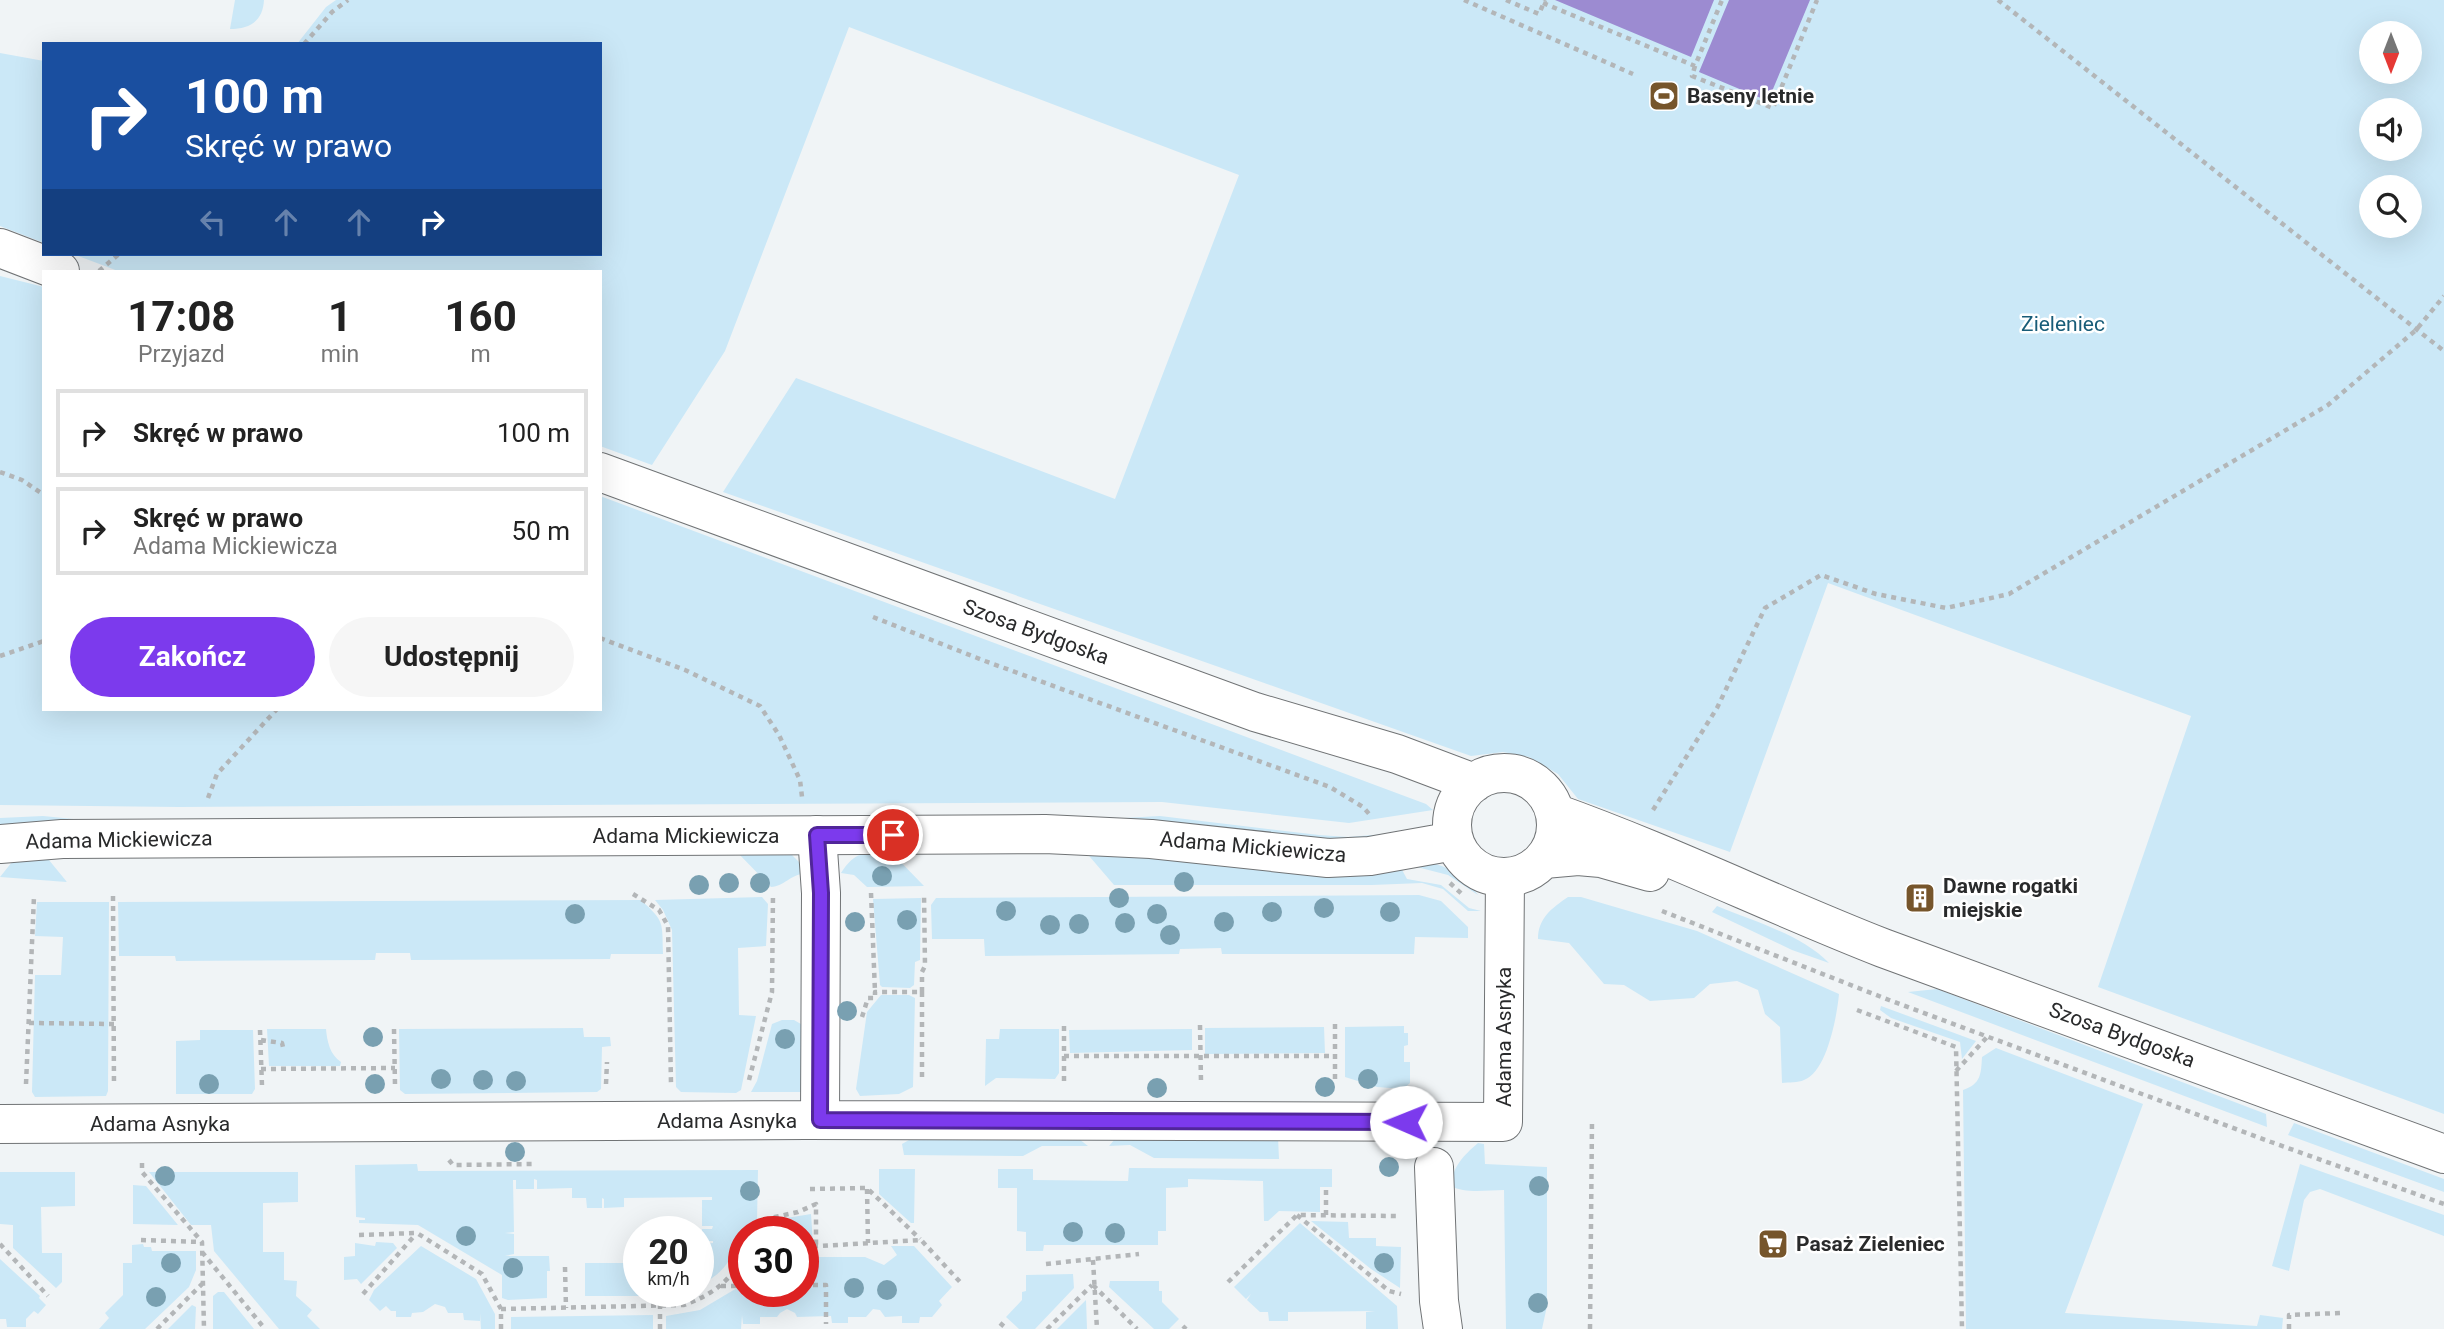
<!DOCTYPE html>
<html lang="pl">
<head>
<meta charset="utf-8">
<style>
	body { margin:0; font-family:Roboto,sans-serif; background:#f6f6f6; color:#222; height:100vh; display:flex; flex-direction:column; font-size:26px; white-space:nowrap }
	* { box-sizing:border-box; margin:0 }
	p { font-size:23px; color:#767676 }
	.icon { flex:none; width:38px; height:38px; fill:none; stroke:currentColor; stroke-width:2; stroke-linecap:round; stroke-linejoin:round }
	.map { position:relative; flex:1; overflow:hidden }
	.sheet { position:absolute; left:42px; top:270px; width:560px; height:441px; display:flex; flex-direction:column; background:#fff; border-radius:0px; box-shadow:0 7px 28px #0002 }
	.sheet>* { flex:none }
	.hud { position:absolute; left:42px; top:42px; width:560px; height:214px; border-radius:0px; box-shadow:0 7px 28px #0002; background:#1a4fa0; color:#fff; overflow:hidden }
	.needle { width:46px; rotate:180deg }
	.fabs { position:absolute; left:2359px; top:21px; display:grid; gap:14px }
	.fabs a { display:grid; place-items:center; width:63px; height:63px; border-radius:50%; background:#fff; box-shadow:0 7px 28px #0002; font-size:35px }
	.speed { position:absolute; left:623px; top:1216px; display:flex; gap:14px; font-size:35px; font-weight:700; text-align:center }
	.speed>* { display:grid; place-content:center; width:91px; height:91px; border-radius:50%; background:#fff; box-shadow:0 7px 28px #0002; line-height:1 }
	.speed small { font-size:18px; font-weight:400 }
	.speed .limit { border:10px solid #d22; background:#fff; color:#111 }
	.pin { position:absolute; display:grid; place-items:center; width:60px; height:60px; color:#fff; margin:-30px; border:4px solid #fff; border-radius:50%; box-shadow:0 2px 7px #0007 }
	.me { position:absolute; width:77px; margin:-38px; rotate:271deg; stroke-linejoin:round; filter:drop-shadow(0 0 5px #0008) }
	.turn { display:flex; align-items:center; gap:24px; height:147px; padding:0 28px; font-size:32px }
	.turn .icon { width:91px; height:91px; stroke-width:2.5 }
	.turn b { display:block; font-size:49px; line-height:60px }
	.lanes { display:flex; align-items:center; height:66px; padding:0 28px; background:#0003; justify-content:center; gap:35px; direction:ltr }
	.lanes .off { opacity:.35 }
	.eta { display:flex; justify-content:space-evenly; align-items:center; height:119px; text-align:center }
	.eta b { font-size:42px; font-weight:700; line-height:49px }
	.action { display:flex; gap:14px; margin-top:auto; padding:14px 28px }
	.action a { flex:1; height:80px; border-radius:42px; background:#7c3aed; color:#fff; font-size:28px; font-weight:700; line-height:80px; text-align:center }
	.action a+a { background:#f6f6f6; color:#222 }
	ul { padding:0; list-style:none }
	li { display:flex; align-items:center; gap:21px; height:88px; margin:0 14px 10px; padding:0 14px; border:4px solid #e0e0e0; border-radius:0px }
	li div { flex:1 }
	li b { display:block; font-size:26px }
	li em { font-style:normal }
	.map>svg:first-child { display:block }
	.green { fill:#cbe8f7; fill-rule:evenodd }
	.water { fill:#9c8bd1 }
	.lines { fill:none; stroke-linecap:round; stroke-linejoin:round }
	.street-casing { stroke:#707375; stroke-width:40 }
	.secondary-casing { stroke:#707375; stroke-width:40 }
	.path { stroke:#b3b6b8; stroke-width:4.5; stroke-dasharray:5 5; stroke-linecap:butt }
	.street { stroke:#fff; stroke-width:38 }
	.secondary { stroke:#fff; stroke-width:38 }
	.tree { fill:#79a0b1 }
	.route-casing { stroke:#51269a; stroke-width:18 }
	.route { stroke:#7c3aed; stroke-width:12 }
	.labels { text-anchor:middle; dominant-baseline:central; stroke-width:5; stroke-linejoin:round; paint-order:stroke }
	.poi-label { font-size:21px; font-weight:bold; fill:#292a2b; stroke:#fff; text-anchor:start }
	.park-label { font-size:21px; fill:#185c78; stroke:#fff }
	.street-label { font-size:21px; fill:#292a2b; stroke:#fff }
</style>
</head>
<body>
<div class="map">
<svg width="2444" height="1329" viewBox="0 0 2444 1329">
	<rect width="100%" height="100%" fill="#f0f4f6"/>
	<!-- green -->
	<path class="green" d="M235 0H264C263 21 250 29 230 29Z
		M336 0H2444V1114L2098 987 2191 716 1828 583 1730 852 1578 799 1558 774 1529 757 1503 752 1471 756 723 492 796 378 1115 499 1239 175 849 27 725 351 652 465 600 446V271H118L73 254H600V44H297L326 7ZM2371 33H2410V72H2371ZM2371 110H2410V149H2371ZM2371 187H2410V226H2371Z
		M0 53 44 61V243L0 226Z
		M0 276 44 287V709H600V496L1426 804 1433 810 1349 823 1162 802 179 807 0 805Z
		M43 816 104 822 0 828V818Z
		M1160 816 1319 835 1348 837 1386 834 1357 843 1106 819Z
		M735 850 791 854 800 863 806 873C789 875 785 886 771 887Z
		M889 850 924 886 867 887 854 875 841 873C855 851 865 853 889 850Z
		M1084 850 1400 866 1407 879 1441 885 1469 908 1481 911H1468L1443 889 1422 883 1372 885H1114Z
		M44 854 67 882 0 877 12 862Z
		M1427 862C1449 866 1465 877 1478 895L1448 875 1413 866Z
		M1419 895 1441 901 1468 927V938L1415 937 1414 954H1222L1221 948 1180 949 1179 954 985 956 984 939H932L931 905 936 898Z
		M762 897 768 904 766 946 738 948 739 1015 756 1016 741 1090 736 1093 681 1092 676 1087 672 930 663 910 655 900Z
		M1568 897H1581L1697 931 1839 994C1837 1016 1827 1072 1804 1080 1798 1083 1789 1082 1782 1083L1780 1027 1765 1014 1758 990 1737 981 1710 984 1694 998 1650 1001 1624 985 1604 984 1569 943 1538 939C1538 918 1552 908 1568 897Z
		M921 898 920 960 915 962 914 985 910 988 882 987 880 985 873 899Z
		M641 900C665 922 662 922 663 954H611L610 959 411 960 410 953H376L375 960 176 961 175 956H119L118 902Z
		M37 902H109L108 1091 106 1096 35 1097 32 1092 35 975H61L63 937 35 936Z
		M1717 906C1753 921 1802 935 1829 963L1792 950 1712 912Z
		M1937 989 2266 1114 2267 1127 1908 992Z
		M881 995H909L915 998 913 1087 899 1094 860 1096 856 1089 867 1012Z
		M1881 1006 1976 1041 1962 1059 1960 1042 1891 1018 1880 1010Z
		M782 1020H794L806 1027 802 1092H751L757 1081 772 1024Z
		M1404 1026V1033H1408V1045L1404 1046V1062H1410V1083L1403 1089 1377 1087 1345 1077V1027Z
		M1324 1027 1325 1053 1205 1054V1028Z
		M583 1028 584 1037H610L611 1046 602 1047 601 1089 597 1092 405 1094 400 1090 399 1029Z
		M267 1029H326C327 1041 330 1055 341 1062L340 1066H269Z
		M1000 1029H1059V1073L1055 1079 996 1078 985 1086 986 1039H999Z
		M1192 1029V1050L1070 1053 1069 1030Z
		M200 1030H253L255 1089 252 1094H176V1041L200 1040Z
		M1996 1048 2143 1104 2065 1313 2257 1326 2260 1315 2283 1318 2282 1329H1966L1963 1090C1981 1084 1981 1074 1982 1057Z
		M2294 1123 2444 1179V1192L2288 1135Z
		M1278 1137 1279 1159 1154 1158 1130 1145 1109 1146 1115 1139Z
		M1079 1139 1088 1146H1042L1023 1156 904 1155 902 1144 909 1140Z
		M1478 1143 1484 1144 1485 1164 1547 1167V1306L1542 1329H1506L1504 1190C1488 1190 1465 1194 1451 1186 1453 1166 1463 1156 1478 1143Z
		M417 1164 418 1171 758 1170 757 1222 738 1234C733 1263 722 1273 698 1287V1268L713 1267 712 1265H703L702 1244 713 1243V1241H702V1229H712L713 1226H702V1200H712V1197L624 1198V1207L604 1208V1199L602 1198V1208H587L586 1198H572V1188L537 1189V1180L534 1179V1189H516V1180H513L514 1232 505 1233 514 1234V1254L505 1256H549L550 1271H547V1298L508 1300 502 1298V1275L418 1225 359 1223V1220H365V1218L356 1217 355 1165Z
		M2300 1164 2444 1215V1236L2320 1189 2310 1192 2304 1200 2289 1271 2272 1266Z
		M1129 1168 1332 1169V1187H1320V1212L1279 1211 1268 1221H1264L1263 1181 1188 1179V1187L1166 1188V1231H1158V1245H1044L1043 1251H1026V1232L1017 1231V1188H998V1169H1033V1180L1128 1181Z
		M879 1169H915L914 1223H911L879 1194Z
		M0 1172H75V1206L41 1207 42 1253H62V1282L56 1288 13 1248V1225L0 1224Z
		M149 1172H298V1202L263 1203V1252H284V1280L297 1281 296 1296 312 1310 307 1316 320 1329H279L214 1251 211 1225H191Z
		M133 1185 146 1186 178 1225 133 1224Z
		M811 1214 813 1244H803V1232H757L768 1221Z
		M1311 1221 1348 1222 1349 1238H1376V1246L1401 1247 1400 1288 1371 1269Z
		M1300 1223 1397 1306 1398 1329H1366V1312L1375 1311 1288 1312V1321H1269L1268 1312H1260L1247 1300 1251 1294 1246 1299 1234 1287Z
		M376 1242 393 1243 397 1248 361 1284 357 1279 344 1280V1257L355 1256V1243L375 1246Z
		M143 1244 144 1247H151L152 1251H196V1270L189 1287 145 1329H99L109 1318 105 1313 123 1295V1263H132V1245Z
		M421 1246 476 1279 495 1314V1329H481L480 1313V1321L464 1320 463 1313H448L445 1307 435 1304 423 1312 412 1313 411 1317H396V1311H391L386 1306 380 1311 369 1300 374 1290Z
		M891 1246H914L952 1287 939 1301 942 1305 932 1317H920L919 1323H902V1316L885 1317 880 1310 873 1309 866 1317H848V1323H832L831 1316 797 1317 795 1313 787 1309 780 1313 777 1317H760V1324H743L742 1315 741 1329H666V1316L700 1310 737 1288H744V1292H803V1252H812L813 1257H865L884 1265 897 1255Z
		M0 1259 40 1296 39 1298 46 1305 38 1314 34 1311 26 1319V1327H7L6 1319H0Z
		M624 1263 625 1267H639V1292H642V1296H585V1263Z
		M1073 1274 1074 1288 1035 1329H1019L1006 1317 1022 1300V1292L1026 1291V1275Z
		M1110 1281H1159V1291H1162V1302L1179 1319 1169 1329H1154L1109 1287Z
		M218 1292H224L254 1329H213V1296Z
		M1086 1300 1087 1329H1057Z
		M192 1305 196 1307 195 1329H168Z
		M653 1315V1329H511V1317Z"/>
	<!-- water -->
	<path class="water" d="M1555 0H1714L1691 57Z
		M1729 0H1810L1768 101 1699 72Z"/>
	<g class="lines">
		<!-- street casing -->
		<g class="street-casing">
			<path id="street" d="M817 835 821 893 820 1120
				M0 1124 806 1120 1503 1122 1505 877
				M1434 1167 1439 1301 1443 1329"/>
		</g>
		<!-- secondary casing -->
		<g class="secondary-casing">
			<path id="secondary" d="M0 248 60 271
				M600 472 1255 712 1397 754 1474 783
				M1452 825a52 52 0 1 1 104 0a52 52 0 1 1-104 0Z
				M1555 813C1667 853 1773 905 1883 948L2444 1154
				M0 844 62 839 1045 834 1151 839 1328 858 1370 856 1454 841
				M1544 859 1578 856 1601 858 1650 872"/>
		</g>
		<!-- path -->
		<path class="path" d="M1464 0 1633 74
			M1506 0 1539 14 1545 0
			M1998 0 2444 351
			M1543 3 1695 66 1722 0
			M304 44 332 12 348 0
			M1695 66 1692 76 1773 108 1817 0
			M99 271 119 254
			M0 472 22 480 44 495
			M873 617 985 661 1330 787 1363 807 1370 815
			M600 638 685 670 760 706 779 735 800 780 802 797
			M0 656 44 641
			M208 798 217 774 277 709
			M1653 810 1717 708 1765 608 1821 575 1876 594 1946 608 2009 594 2328 405 2416 330 2444 296
			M1450 883 1464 896
			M871 893 875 992
			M633 894 659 910 668 926 671 1084
			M113 896 114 1086
			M1662 911 1889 1000 2271 1142 2444 1204
			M922 992V972L925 966 924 893
			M1857 1010 1956 1047 1962 1329
			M862 1017 868 998H875V992H922V1081
			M29 1023 114 1024
			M1335 1024V1081H1337
			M1200 1025 1201 1082
			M1064 1026V1081
			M394 1029 395 1085
			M260 1030 262 1086
			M261 1040 282 1043 284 1051
			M1064 1056H1334
			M261 1069 395 1068
			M1956 1071 1988 1036
			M749 1080 772 992 773 894
			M26 1084 34 896
			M606 1084 607 1062
			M449 1160 453 1165 536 1164
			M142 1163V1172L202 1242 204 1329
			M810 1189 867 1188 920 1239
			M867 1189 868 1243
			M1326 1190V1215
			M1297 1215 1389 1291 1401 1294
			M748 1232 770 1218 798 1212 816 1204V1246
			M359 1235 417 1233 482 1274 501 1309
			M141 1240 201 1242
			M0 1244 48 1296
			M803 1247 921 1240 961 1283
			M202 1252 265 1329
			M1093 1260 1097 1329
			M1046 1264 1139 1254
			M565 1267 566 1308
			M1228 1282 1297 1215 1396 1216
			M803 1285H826V1324
			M1093 1285 1137 1329
			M721 1286H744
			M363 1294 416 1234
			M1000 1323 1007 1329
			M157 1329 203 1283
			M501 1329V1309L684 1305C712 1295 737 1278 744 1248
			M660 1329V1292
			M1047 1329 1092 1285
			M1183 1329 1186 1326
			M1590 1329 1592 1121
			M2289 1329V1315L2341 1313"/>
		<!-- street -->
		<use href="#street" class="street"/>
		<!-- secondary -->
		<use href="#secondary" class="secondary"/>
	</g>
	<!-- trees -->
	<g class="tree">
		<circle cx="882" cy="876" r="10"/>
		<circle cx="1184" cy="882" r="10"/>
		<circle cx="729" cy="883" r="10"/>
		<circle cx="760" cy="883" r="10"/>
		<circle cx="699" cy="885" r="10"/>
		<circle cx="1119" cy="898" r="10"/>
		<circle cx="1324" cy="908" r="10"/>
		<circle cx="1006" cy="911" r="10"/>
		<circle cx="1272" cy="912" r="10"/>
		<circle cx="1390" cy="912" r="10"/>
		<circle cx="575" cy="914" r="10"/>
		<circle cx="1157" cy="914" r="10"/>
		<circle cx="907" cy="920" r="10"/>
		<circle cx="855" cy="922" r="10"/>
		<circle cx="1224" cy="922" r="10"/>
		<circle cx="1125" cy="923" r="10"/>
		<circle cx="1079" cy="924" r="10"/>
		<circle cx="1050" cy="925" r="10"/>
		<circle cx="1170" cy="935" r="10"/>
		<circle cx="847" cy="1011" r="10"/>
		<circle cx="373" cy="1037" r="10"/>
		<circle cx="785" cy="1039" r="10"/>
		<circle cx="441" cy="1079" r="10"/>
		<circle cx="1368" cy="1079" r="10"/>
		<circle cx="483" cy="1080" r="10"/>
		<circle cx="516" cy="1081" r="10"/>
		<circle cx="209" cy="1084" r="10"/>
		<circle cx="375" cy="1084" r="10"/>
		<circle cx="1325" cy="1087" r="10"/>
		<circle cx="1157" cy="1088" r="10"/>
		<circle cx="515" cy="1152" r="10"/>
		<circle cx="1389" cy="1167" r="10"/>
		<circle cx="165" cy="1176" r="10"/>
		<circle cx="1539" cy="1186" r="10"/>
		<circle cx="750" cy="1191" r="10"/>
		<circle cx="1073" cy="1232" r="10"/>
		<circle cx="1115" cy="1233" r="10"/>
		<circle cx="466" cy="1236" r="10"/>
		<circle cx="171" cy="1263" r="10"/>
		<circle cx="1384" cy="1263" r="10"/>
		<circle cx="513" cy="1268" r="10"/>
		<circle cx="854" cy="1288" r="10"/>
		<circle cx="887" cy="1290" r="10"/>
		<circle cx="156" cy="1297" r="10"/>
		<circle cx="1538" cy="1303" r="10"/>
	</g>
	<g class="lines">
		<!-- route casing -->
		<g class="route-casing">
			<path id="route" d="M893 835H817L821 893 820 1120 1406 1122"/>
		</g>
		<!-- route -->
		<use href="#route" class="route"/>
	</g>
	<!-- icons -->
	<defs>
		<g id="stadium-square" transform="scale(1.575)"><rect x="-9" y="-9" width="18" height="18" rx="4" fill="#76552b" stroke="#fff"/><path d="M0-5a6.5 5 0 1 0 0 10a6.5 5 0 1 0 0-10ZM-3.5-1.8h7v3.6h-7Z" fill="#fff"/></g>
		<g id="building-square" transform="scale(1.575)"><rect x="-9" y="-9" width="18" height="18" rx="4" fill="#76552b" stroke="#fff"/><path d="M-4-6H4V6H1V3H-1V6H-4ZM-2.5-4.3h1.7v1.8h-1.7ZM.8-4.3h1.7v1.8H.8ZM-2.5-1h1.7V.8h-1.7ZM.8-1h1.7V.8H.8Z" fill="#fff"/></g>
		<g id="supermarket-square" transform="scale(1.575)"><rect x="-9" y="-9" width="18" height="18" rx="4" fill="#76552b" stroke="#fff"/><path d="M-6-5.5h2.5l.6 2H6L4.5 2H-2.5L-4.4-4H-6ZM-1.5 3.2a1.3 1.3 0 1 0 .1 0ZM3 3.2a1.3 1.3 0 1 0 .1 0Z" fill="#fff"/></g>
	</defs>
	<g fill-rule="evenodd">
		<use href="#stadium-square" x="1664" y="96"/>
		<use href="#building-square" x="1920" y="898"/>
		<use href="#supermarket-square" x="1773" y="1244"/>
	</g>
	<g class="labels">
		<!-- poi labels -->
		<g class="poi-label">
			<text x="1687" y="96">Baseny letnie</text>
			<text x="1943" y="886">Dawne rogatki<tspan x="1943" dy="24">miejskie</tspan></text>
			<text x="1796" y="1244">Pasaż Zieleniec</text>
		</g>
		<!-- park labels -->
		<g class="park-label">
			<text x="2063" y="324">Zieleniec</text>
		</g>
		<!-- street labels -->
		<g class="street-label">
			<text transform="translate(1036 632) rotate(20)">Szosa Bydgoska</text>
			<text x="686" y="836">Adama Mickiewicza</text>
			<text transform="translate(119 840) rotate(-1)">Adama Mickiewicza</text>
			<text transform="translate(1253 847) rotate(5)">Adama Mickiewicza</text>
			<text transform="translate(2122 1035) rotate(20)">Szosa Bydgoska</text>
			<text transform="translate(1504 1037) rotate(-90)">Adama Asnyka</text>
			<text x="727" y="1121">Adama Asnyka</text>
			<text x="160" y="1124">Adama Asnyka</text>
		</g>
	</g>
</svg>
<div class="fabs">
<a><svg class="needle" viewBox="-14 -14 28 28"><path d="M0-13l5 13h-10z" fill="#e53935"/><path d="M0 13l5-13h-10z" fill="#767676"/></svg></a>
<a><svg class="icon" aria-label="sound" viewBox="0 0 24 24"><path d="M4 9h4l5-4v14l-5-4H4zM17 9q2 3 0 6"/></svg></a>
<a><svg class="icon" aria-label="search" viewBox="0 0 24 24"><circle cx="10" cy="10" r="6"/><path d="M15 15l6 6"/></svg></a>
</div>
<div class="speed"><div>20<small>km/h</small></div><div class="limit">30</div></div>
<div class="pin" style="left:893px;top:835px;background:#d93025"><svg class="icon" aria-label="arrive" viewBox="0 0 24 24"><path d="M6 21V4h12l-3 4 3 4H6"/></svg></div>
<svg class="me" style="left:1406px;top:1122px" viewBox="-20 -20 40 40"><circle r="19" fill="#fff"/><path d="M0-13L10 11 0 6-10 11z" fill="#7c3aed"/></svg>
<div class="hud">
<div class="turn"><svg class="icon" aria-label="right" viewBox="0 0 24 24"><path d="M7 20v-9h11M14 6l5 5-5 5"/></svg><div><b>100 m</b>Skręć w prawo</div></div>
<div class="lanes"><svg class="icon off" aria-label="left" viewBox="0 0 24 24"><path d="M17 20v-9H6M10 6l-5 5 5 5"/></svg><svg class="icon off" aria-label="ahead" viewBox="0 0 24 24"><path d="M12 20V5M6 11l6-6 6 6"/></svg><svg class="icon off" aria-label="ahead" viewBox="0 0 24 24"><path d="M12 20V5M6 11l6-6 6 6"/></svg><svg class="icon" aria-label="right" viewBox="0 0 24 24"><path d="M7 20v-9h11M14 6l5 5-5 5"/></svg></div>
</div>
<section class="sheet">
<div class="eta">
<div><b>17:08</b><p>Przyjazd</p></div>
<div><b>1</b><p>min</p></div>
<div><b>160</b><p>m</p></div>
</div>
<ul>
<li><svg class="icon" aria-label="right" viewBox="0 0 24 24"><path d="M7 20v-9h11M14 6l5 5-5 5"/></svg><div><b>Skręć w prawo</b></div><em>100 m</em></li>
<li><svg class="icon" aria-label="right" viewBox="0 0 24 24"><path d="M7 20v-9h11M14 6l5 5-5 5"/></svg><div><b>Skręć w prawo</b><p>Adama Mickiewicza</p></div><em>50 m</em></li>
</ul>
<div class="action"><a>Zakończ</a><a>Udostępnij</a></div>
</section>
</div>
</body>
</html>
